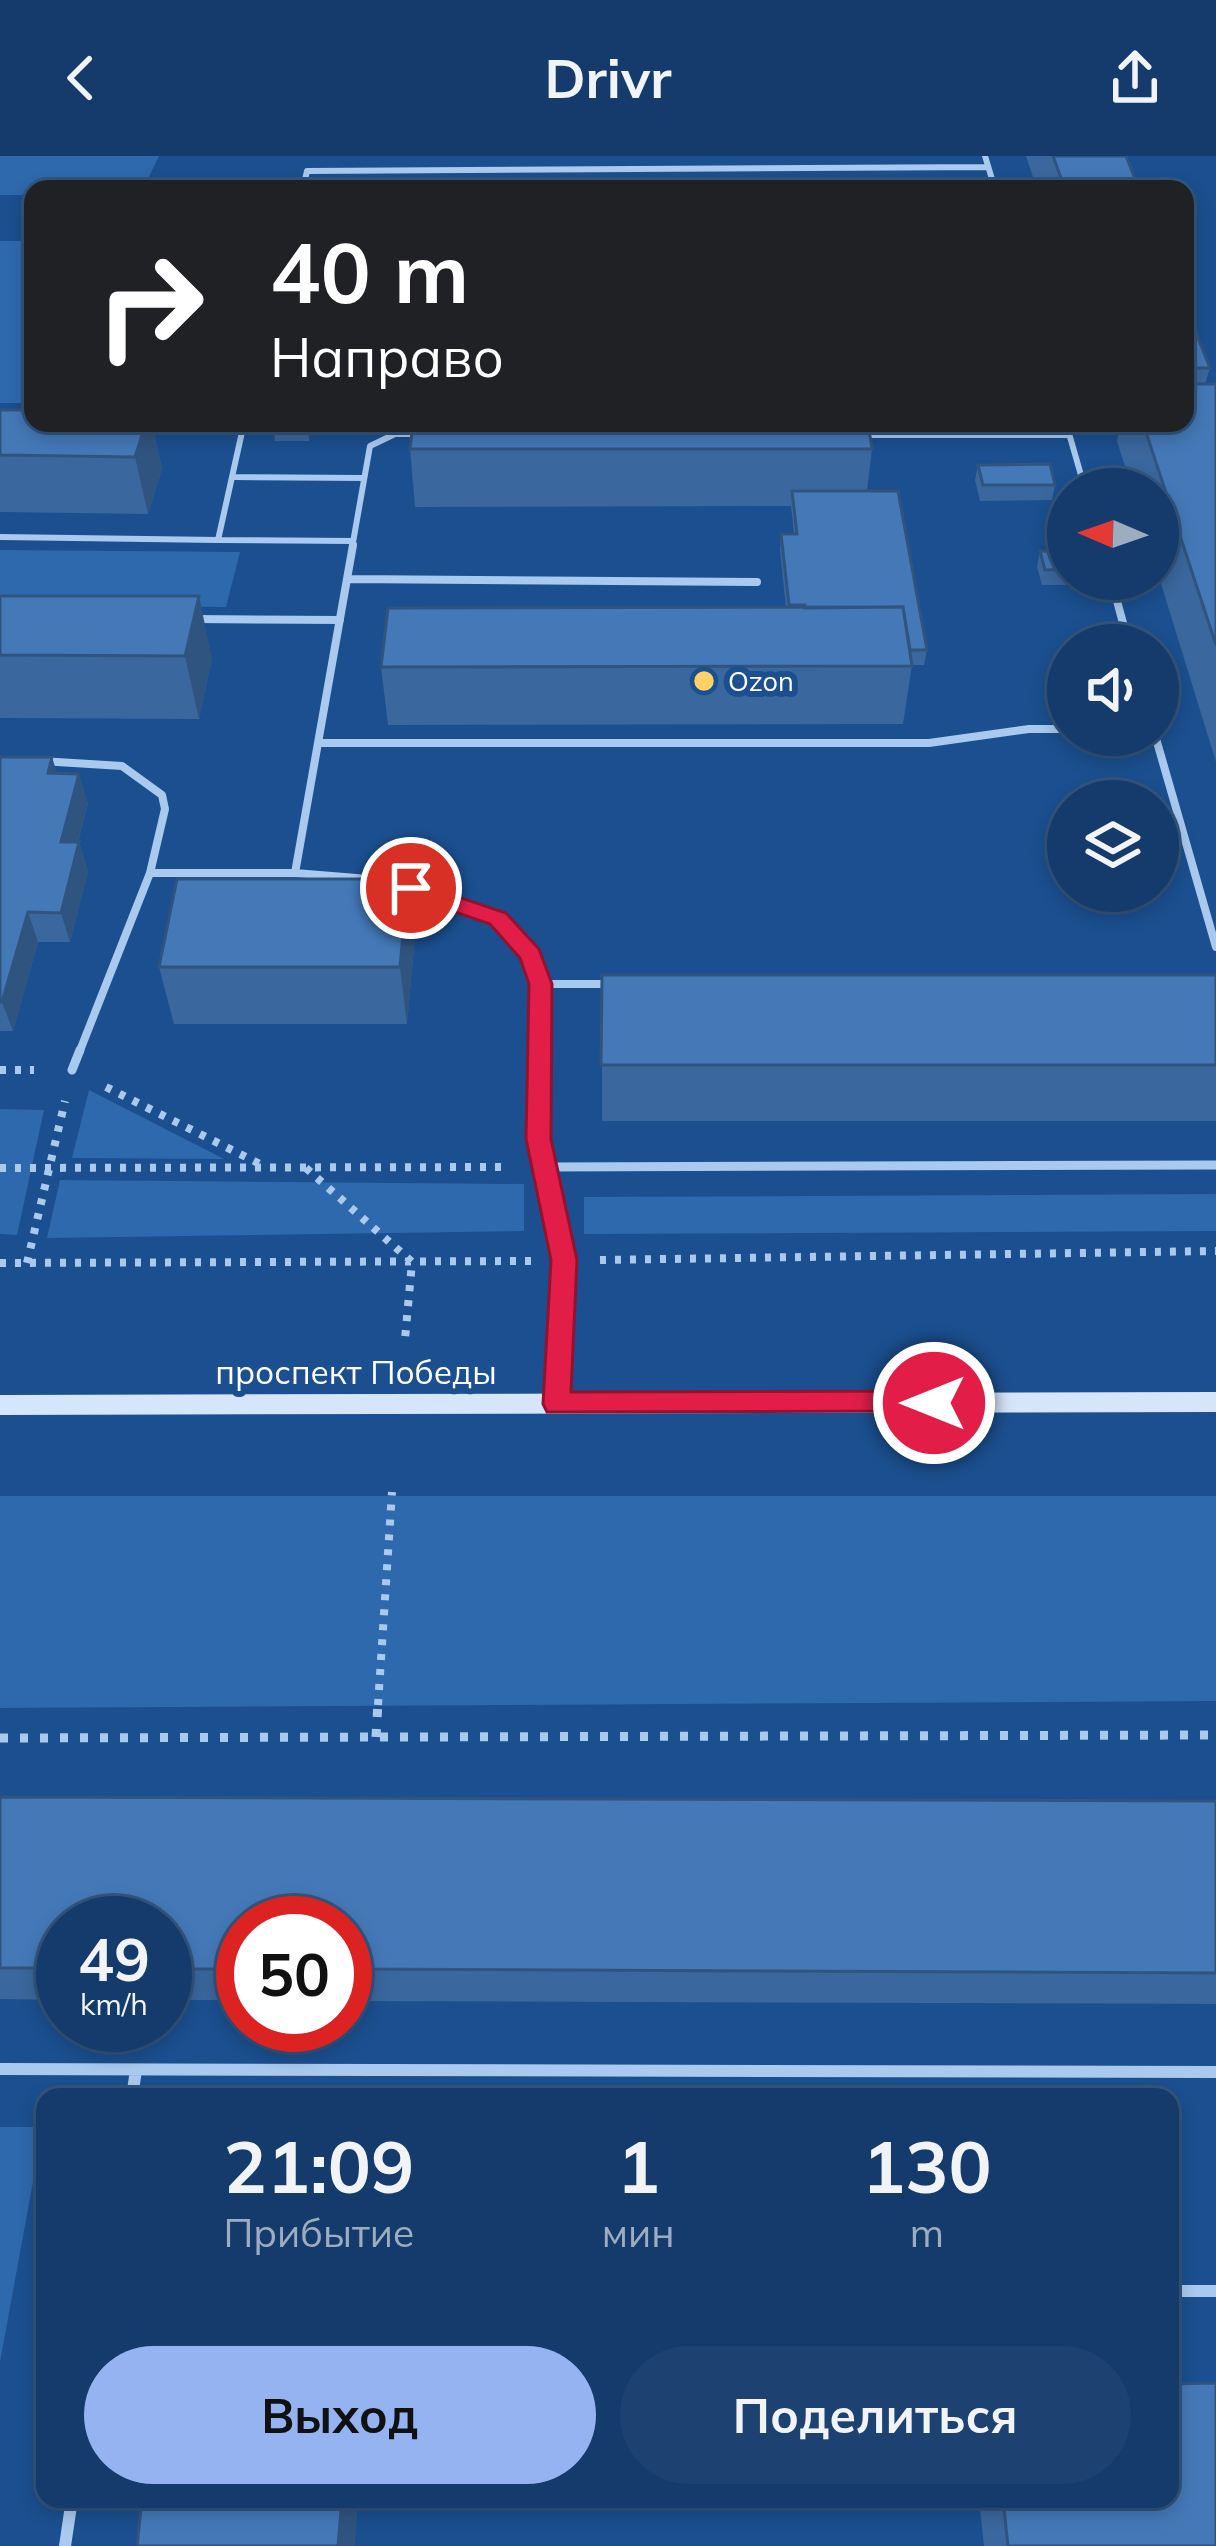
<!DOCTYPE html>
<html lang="ru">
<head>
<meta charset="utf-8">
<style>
	body { margin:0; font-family:Mulish,sans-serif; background:#1d4271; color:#f1f3f6; height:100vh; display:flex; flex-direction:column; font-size:45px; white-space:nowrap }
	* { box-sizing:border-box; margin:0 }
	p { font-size:39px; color:#9dadc1 }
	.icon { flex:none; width:66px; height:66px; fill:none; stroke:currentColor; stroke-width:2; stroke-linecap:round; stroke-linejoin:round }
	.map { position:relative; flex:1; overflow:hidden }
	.side { position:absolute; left:36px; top:1932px; width:1143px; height:420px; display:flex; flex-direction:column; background:#143b6b; border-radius:24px; box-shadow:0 6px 18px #0003,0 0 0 3px #33557e }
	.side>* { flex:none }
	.top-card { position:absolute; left:24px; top:24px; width:1170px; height:252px; border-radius:24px; box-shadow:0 6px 18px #0003,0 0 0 3px #33557e; background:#202124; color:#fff; overflow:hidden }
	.needle { width:78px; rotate:272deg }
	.tools { position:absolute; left:1047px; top:312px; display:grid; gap:24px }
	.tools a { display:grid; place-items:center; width:132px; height:132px; border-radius:50%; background:#143b6b; box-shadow:0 6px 18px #0003,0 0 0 3px #33557e; font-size:60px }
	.speed { position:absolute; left:36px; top:1740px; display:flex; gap:24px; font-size:60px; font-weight:700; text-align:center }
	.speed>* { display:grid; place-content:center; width:156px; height:156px; border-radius:50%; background:#143b6b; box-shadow:0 6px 18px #0003,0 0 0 3px #33557e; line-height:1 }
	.speed small { font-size:30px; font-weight:400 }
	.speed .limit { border:18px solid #d22; background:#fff; color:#111 }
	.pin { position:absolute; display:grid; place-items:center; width:102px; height:102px; color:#fff; margin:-51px; border:6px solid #fff; border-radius:50%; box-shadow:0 3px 12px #0007 }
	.me { position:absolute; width:132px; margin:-66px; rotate:270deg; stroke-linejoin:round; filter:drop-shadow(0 0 9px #0008) }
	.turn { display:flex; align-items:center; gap:42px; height:252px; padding:0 48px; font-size:54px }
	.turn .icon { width:156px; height:156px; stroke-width:2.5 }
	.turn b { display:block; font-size:84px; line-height:102px }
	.eta { display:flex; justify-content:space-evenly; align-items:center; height:204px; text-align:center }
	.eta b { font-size:72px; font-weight:700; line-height:84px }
	.action { display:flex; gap:24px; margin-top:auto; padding:24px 48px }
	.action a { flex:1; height:138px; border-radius:72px; background:#95b2f1; color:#111; font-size:48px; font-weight:700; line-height:138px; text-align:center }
	.action a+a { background:#1d4271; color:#f1f3f6 }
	header { display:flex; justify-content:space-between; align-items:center; height:156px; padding:0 48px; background:#143b6b; font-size:54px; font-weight:700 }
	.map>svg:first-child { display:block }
	.green { fill:#2e69ad }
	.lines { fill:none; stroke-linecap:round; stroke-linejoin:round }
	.path-far1 { stroke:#a9c9ee; stroke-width:8; stroke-dasharray:6 9; stroke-linecap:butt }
	.path { stroke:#a9c9ee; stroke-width:9; stroke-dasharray:8 12; stroke-linecap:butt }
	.service-far3 { stroke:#a9c9ee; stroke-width:6 }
	.service-far2 { stroke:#a9c9ee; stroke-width:8 }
	.service-far1 { stroke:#a9c9ee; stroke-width:9 }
	.service { stroke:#a9c9ee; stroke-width:12 }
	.secondary { fill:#d6e6fa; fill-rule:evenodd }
	.wall { fill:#3a679d }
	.shaded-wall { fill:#305480 }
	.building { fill:#4478b7; stroke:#305480; stroke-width:3 }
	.route { fill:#e11d48; stroke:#92132f; stroke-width:3 }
	.poi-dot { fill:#ffd166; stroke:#1b4f8f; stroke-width:4.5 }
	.labels { text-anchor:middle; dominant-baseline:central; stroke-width:12; stroke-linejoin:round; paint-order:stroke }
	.far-poi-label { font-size:27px; fill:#fff; stroke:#1b4f8f; text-anchor:start }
	.street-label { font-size:33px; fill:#fff; stroke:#1b4f8f }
</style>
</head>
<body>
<header><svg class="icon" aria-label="back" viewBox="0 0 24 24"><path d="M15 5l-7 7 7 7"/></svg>Drivr<svg class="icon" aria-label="share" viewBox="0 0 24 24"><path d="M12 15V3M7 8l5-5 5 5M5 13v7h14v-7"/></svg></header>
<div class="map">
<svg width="1216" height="2390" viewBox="0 0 1216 2390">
	<rect width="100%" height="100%" fill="#1b4f8f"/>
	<!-- green -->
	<path class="green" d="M0 0H159L143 33H33V39H0Z
		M0 85H33V247H0Z
		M0 394 240 396 226 451 0 449Z
		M89 934 224 1003 72 1002Z
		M0 953 44 954 17 1079 0 1078Z
		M60 1024 524 1028V1075L47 1082Z
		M1216 1038V1075L584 1078V1041Z
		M0 1340H1216V1545L0 1552Z
		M0 1971H43L0 2206Z"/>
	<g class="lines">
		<!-- path-far1 -->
		<path class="path-far1" d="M0 914H34
			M106 931 264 1010
			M0 1012 508 1011
			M306 1012 412 1106 405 1183
			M600 1104 1216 1095
			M0 1107 531 1105
			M27 1107 65 945
			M378 1549 392 1336"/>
		<!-- path -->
		<path class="path" d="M376 1581 378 1546
			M0 1582 1216 1579"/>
		<!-- service-far3 -->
		<path class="service-far3" d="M985 0 995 33
			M303 33 307 15 988 11
			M244 267 218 384 353 385
			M1066 267 1085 333
			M860 279H1069
			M235 321 364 322
			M0 381 218 384
			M352 392 370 290 395 278H423"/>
		<!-- service-far2 -->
		<path class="service-far2" d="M347 423 757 426
			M1111 423 1129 489
			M191 463 340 464
			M1155 579 1216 791
			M319 587H929L1029 573H1068
			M41 605 122 610 162 639 165 653 150 717
			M295 717 381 724
			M403 730C470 748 512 759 540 828
			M79 897 150 717H295L353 389
			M540 897V828H611"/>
		<!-- service-far1 -->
		<path class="service-far1" d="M540 894 539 983 564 1104 557 1248
			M72 914 80 894
			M546 1011 1216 1009"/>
		<!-- service -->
		<path class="service" d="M0 1913 1216 1916
			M132 1941 136 1914
			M1170 2135H1216
			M65 2390 72 2343"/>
		<!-- secondary -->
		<path class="secondary" d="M1216 1236V1256L0 1259V1239Z"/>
	</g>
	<!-- wall -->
	<path class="wall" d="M1026 0H1126L1139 33H1037Z
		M1185 149 1210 212 1205 228H1216V606L1158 418V333H1132L1117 285 1120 269H1113L1112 267H1185Z
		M0 254 152 267 162 313 148 358 0 356Z
		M311 267 309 285H275L273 270Z
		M410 293H872L867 335 927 494 924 509H912L903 568 388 569 381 511 786 452 780 394 781 378H794L791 350 415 351Z
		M978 309 1055 329 1052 344 980 345 975 324Z
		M1040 395H1068V423H1072L1071 429H1042L1037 411Z
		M0 440 212 503 199 563 0 562Z
		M0 601 57 617 88 647 78 686H79L88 716 70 786H38L13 875H0Z
		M415 780 407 868H174L159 811Z
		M602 819H1216V965H602Z
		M0 1641 1216 1645V1848L345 1845V1767H243V1844H165V1767H63V1844L0 1843Z
		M979 2343H1170L1216 2390H984Z"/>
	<!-- shaded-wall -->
	<path class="shaded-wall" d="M146 267H152L162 313 148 358 135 301Z
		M308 267H311L312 272 309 285Z
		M199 440 212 503 199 563 185 500Z
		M52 601 61 630 48 617Z
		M79 618 88 647 70 715 61 686Z
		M79 686 88 716 70 786 61 757Z
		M408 723 415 780 407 868 400 811Z
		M28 756 38 786 13 875 2 846Z
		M342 2343H358L355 2390H338Z"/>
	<!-- building -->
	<path class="building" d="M1053 0H1126L1139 33H1065Z
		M1185 149 1210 212H1185Z
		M1185 228H1216V489L1143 267H1185Z
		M0 254H33V267H146L135 301 0 299Z
		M274 267H308L307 270H273Z
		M413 267H868L872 293H410Z
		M1050 308 1055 329H983L978 309Z
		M792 335H898L927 494H910L903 451 805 452V449H789L781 378H797Z
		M1040 395H1068V413L1045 414Z
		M0 440H199L185 500 0 499Z
		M903 451 912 510 381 511 388 452Z
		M0 601H52L48 617 79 618 61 686H79L61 757 28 756 2 846H0Z
		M177 723H408L400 811H159Z
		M602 819H1216V909H601Z
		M0 1641 1216 1645V1817L345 1813V1767H243V1813H165V1767H63V1812H0Z
		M1216 2227V2390H1008L1003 2343H1170V2228Z
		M142 2343H342L338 2390H137Z"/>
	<!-- route -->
	<path class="route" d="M411 725 506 757 539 793 552 828 551 983 577 1104 571 1236 934 1235 943 1239 948 1247 943 1255 547 1256 543 1248 551 1104 526 983 529 828 520 802 490 768 403 738 400 732Z"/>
	<!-- markers -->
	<circle class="poi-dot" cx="704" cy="525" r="12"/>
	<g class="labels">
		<!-- far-poi labels -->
		<g class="far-poi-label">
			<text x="728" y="525">Ozon</text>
		</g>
		<!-- street labels -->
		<g class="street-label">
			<text x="356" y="1215">проспект Победы</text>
		</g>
	</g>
</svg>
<div class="tools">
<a><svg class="needle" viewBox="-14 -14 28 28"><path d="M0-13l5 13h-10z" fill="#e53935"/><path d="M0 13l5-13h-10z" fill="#9dadc1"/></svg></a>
<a><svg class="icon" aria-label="sound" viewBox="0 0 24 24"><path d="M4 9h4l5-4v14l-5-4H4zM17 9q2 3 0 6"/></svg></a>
<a><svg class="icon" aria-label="layers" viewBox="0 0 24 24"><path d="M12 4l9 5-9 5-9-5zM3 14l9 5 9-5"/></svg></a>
</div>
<div class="speed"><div>49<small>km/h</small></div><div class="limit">50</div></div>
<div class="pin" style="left:411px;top:732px;background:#d93025"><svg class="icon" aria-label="arrive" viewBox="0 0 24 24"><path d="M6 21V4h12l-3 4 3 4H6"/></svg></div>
<svg class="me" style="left:934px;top:1247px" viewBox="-20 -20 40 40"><circle r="17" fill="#e11d48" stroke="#fff" stroke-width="3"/><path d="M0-11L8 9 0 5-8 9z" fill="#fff"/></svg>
<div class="top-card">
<div class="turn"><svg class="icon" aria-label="right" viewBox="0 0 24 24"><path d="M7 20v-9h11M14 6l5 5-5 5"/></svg><div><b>40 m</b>Направо</div></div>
</div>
<section class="side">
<div class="eta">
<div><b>21:09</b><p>Прибытие</p></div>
<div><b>1</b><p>мин</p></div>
<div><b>130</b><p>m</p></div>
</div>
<div class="action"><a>Выход</a><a>Поделиться</a></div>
</section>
</div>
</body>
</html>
